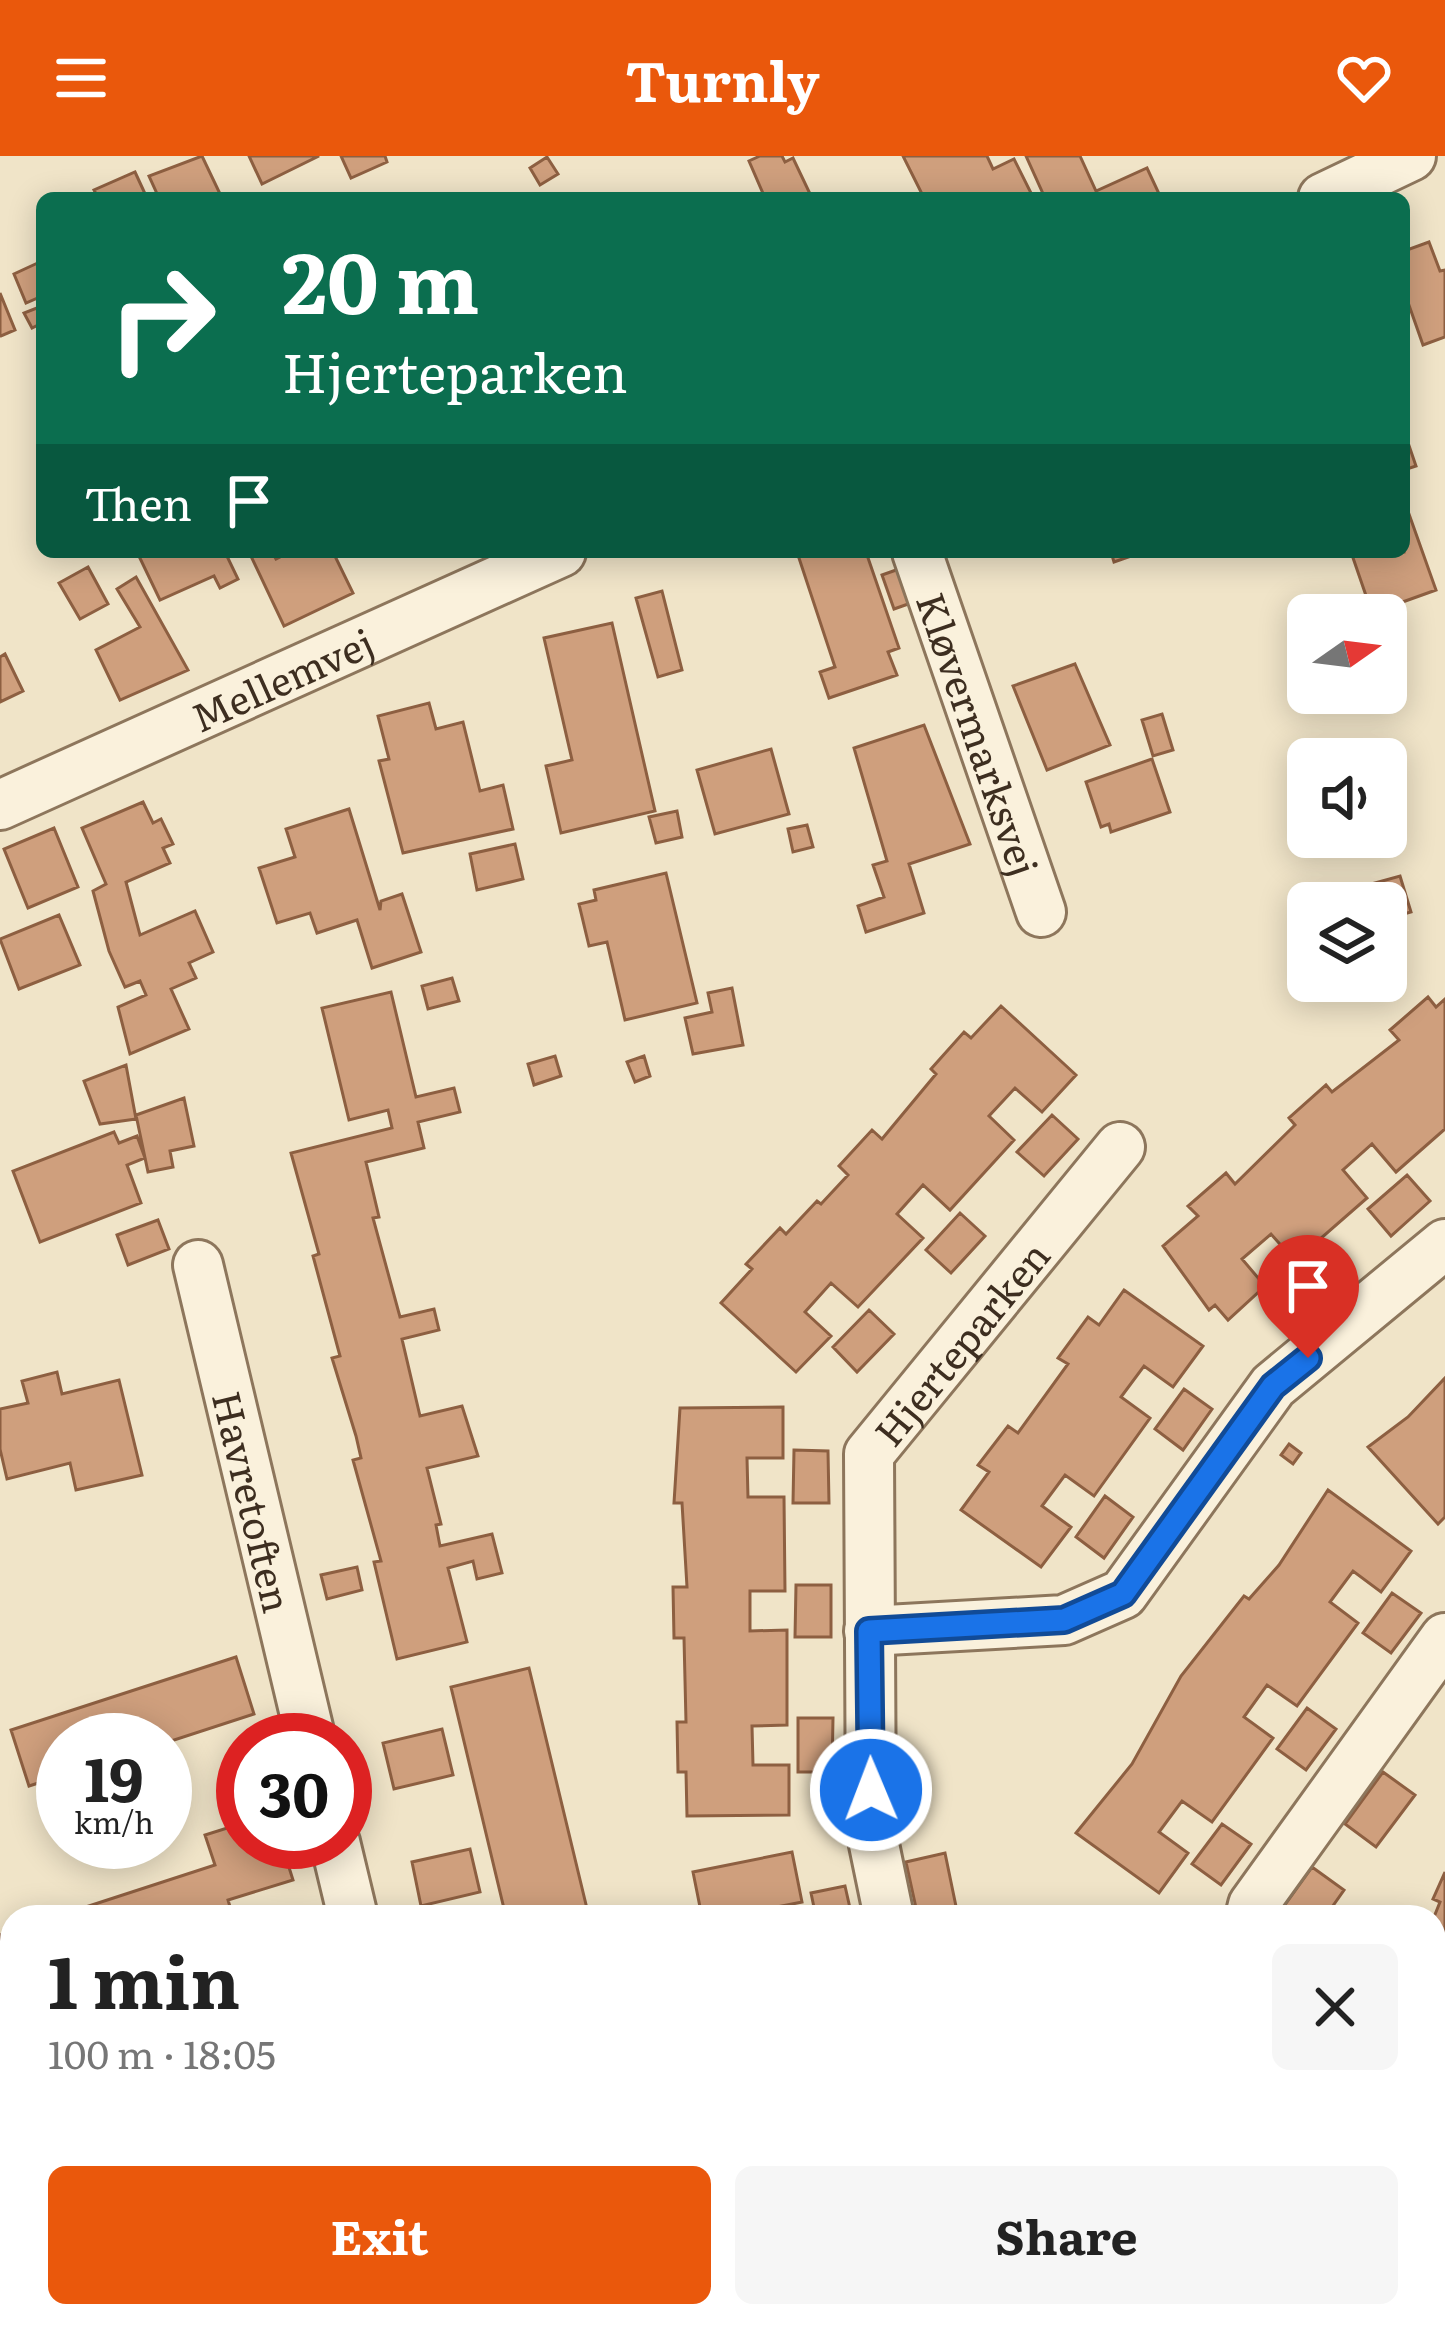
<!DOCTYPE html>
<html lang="en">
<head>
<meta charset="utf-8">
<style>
	body { margin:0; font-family:Literata,serif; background:#f6f6f6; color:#222; height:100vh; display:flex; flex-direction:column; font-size:45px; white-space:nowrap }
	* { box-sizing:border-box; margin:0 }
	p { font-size:39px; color:#767676 }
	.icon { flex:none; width:66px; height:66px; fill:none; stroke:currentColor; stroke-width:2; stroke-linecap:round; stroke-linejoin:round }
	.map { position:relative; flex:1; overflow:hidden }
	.side { position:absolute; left:0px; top:1749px; width:1446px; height:423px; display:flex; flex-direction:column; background:#fff; border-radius:36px 36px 0 0; box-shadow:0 6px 30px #0003 }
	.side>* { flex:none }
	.banner { position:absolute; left:36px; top:36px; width:1374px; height:366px; border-radius:18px; box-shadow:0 6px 30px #0003; background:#0b6e4f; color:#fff; overflow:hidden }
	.needle { width:78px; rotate:76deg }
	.tools { position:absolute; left:1287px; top:438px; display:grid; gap:24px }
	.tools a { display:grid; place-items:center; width:120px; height:120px; border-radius:18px; background:#fff; box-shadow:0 6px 30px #0003; font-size:60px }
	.speed { position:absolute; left:36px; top:1557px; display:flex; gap:24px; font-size:60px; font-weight:700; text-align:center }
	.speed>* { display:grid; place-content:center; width:156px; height:156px; border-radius:50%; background:#fff; box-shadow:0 6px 30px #0003; line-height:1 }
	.speed small { font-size:30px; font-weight:400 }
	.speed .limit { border:18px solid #d22; background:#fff; color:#111 }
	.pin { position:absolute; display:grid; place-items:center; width:102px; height:102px; color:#fff; margin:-123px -51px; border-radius:50% 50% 50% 0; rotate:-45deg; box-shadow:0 0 12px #0007 }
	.pin .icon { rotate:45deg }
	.me { position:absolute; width:132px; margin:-66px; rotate:359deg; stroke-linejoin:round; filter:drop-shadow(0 0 9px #0008) }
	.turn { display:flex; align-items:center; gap:42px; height:252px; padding:0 48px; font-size:54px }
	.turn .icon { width:156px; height:156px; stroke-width:2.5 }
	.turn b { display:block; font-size:84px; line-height:102px }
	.then { display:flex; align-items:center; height:114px; padding:0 48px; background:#0003; gap:24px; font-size:45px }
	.round { display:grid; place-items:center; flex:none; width:126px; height:126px; border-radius:18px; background:#f6f6f6 }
	.overview { display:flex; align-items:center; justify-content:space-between; height:204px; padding:0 48px }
	h1 { font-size:72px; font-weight:700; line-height:90px }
	.action { display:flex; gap:24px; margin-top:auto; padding:24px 48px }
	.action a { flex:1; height:138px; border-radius:18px; background:#ea580c; color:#fff; font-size:48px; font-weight:700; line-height:138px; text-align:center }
	.action a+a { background:#f6f6f6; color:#222 }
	header { display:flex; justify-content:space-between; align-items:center; height:156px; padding:0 48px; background:#ea580c; color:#fff; font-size:54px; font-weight:700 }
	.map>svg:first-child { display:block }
	.building { fill:#cf9f7d; stroke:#8d5f41; stroke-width:3 }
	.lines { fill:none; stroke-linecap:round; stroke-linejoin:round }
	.service-casing { stroke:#8d765c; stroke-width:30 }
	.minor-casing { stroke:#8d765c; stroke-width:54 }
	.service { stroke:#faf1dc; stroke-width:24 }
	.minor { stroke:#faf1dc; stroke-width:48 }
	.route-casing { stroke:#114b97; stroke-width:30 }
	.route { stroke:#1a73e8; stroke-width:21 }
	.labels { text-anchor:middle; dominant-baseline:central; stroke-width:9; stroke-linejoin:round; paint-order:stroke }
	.street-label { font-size:39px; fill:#3d2e20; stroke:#f7eed8 }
</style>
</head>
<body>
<header><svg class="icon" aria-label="menu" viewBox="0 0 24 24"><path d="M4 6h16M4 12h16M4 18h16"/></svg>Turnly<svg class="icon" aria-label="heart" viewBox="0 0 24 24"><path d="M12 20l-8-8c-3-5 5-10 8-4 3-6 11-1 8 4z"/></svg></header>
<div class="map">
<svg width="1445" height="2171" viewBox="0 0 1445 2171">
	<rect width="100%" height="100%" fill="#f0e4c8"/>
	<!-- building -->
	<path class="building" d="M202 0 222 42H159L149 20Z
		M249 0H319L262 28Z
		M341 0H385L387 6 351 22Z
		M760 0H782L785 6 793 2 812 42H765L749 5Z
		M903 0H987L993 13 1014 3 1032 39 924 42Z
		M1026 0H1080L1096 35 1147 12 1161 42H1045Z
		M547 1 558 18 540 29 530 12Z
		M135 16 147 42H98L94 34Z
		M1429 86 1440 115 1445 114V181L1423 189 1404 135V95Z
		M42 105V140L26 147 14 118Z
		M0 137 15 174 1 180 0 179Z
		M42 150V167L32 172 24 157Z
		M1404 275 1416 310 1404 314Z
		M1404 344 1436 434 1372 457 1351 396H1404Z
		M137 396H225L238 423 220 432 214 420 160 444Z
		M249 396H272L276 403 290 396H333L353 437 284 470Z
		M797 396H866L899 492 888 496 897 519 829 542 820 516 835 511Z
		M1111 396H1140V397L1114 406Z
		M88 411 108 448 80 463 59 427Z
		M899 413 911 447 894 453 882 419Z
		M136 421 188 514 120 544 96 494 140 471 117 433Z
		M662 435 682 514 658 521 636 442Z
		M612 467 655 655 561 677 546 610 572 604 544 482Z
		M5 498 23 535 0 546V501Z
		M1075 508 1110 589 1047 614 1013 530Z
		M429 547 436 573 463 566 480 635 503 629 513 673 403 697 379 605 389 603 378 560Z
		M1162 558 1173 594 1153 600 1142 564Z
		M924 569 970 688 909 708 924 757 866 776 858 750 884 741 873 709 887 705 854 592Z
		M771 593 789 658 715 678 697 614Z
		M1152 603 1170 656 1111 676 1109 668 1101 671 1086 626Z
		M143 646 153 667 161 663 173 688 163 692 170 707 126 726 140 779 195 755 213 796 189 807 196 822 171 833 189 873 130 898 118 851 146 839 140 825 125 831 109 795 93 735 106 728 82 672Z
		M349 653 380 754 381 745 402 738 421 796 372 812 357 764 317 777 310 757 277 767 259 712 295 701 286 673Z
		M677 655 682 681 656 687 649 661Z
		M807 669 813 691 793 696 788 673Z
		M54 672 78 731 28 752 4 693Z
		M515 688 523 723 477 734 470 698Z
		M666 717 697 847 625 864 607 786 589 790 579 748 596 744 594 734Z
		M1400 720 1411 756 1386 763V747L1375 727Z
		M59 759 80 809 19 833 0 783Z
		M452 822 459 845 428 853 422 830Z
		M732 832 743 889 693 898 685 862 712 856 708 837Z
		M391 836 416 941 454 932 460 956 418 966 424 992 366 1006 379 1061 373 1062 400 1161 434 1153 439 1174 402 1183 420 1260 462 1250 478 1300 427 1312 441 1368 436 1369 440 1390 492 1378 502 1417 477 1423 473 1405 448 1412 467 1486 397 1503 374 1406 381 1405 353 1304 361 1302 356 1280 332 1202 340 1200 313 1100 319 1098 291 997 392 972 388 954 349 964 322 852Z
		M1428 841 1436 851 1445 843V973L1396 1016 1372 988 1343 1014 1367 1042 1295 1105 1271 1078 1242 1103 1265 1130 1228 1164 1215 1149 1209 1154 1163 1090 1198 1060 1188 1050 1226 1017 1235 1028 1295 969 1289 962 1326 929 1332 936 1399 884 1390 874Z
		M1001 850 1076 919 1042 956 1015 932 989 960 1014 984 950 1054 923 1029 897 1058 923 1082 858 1151 831 1127 805 1156 831 1180 796 1216 721 1147 752 1113 746 1108 780 1072 786 1078 817 1045 821 1048 848 1019 839 1010 872 974 882 983 936 918 931 913 964 876 971 882Z
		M555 900 561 920 534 929 528 908Z
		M644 900 650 920 635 926 627 906Z
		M126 909 136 963 100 968 84 925Z
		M184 942 194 990 170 995 173 1011 148 1016 136 959Z
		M1052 959 1078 983 1044 1020 1017 996Z
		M114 976 119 987 137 980 145 1002 127 1009 141 1047 40 1086 13 1015Z
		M1407 1019 1430 1045 1391 1080 1368 1053Z
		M960 1057 985 1080 951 1117 926 1094Z
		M158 1064 169 1093 128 1109 117 1079Z
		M1305 1108 1329 1134 1290 1168 1267 1142Z
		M1124 1134 1203 1190 1173 1231 1144 1210 1121 1241 1150 1262 1094 1340 1065 1319 1042 1350 1071 1371 1041 1411 961 1354 989 1316 978 1309 1008 1270 1018 1277 1068 1208 1058 1202 1088 1161 1099 1169Z
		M869 1154 894 1178 857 1216 833 1191Z
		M57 1216 62 1238 119 1224 142 1319 76 1334 70 1307 7 1323 0 1293V1253L28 1247 22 1225Z
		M1445 1222V1361L1438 1368 1368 1291 1408 1261Z
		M1184 1233 1212 1253 1183 1294 1155 1273Z
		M783 1251V1302H747L748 1341H784L785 1435H750V1475L787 1474V1569L752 1570 753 1609H789V1659L687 1660 686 1616H678L677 1566H686L684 1482H674L673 1431H687L682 1347H674L680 1252Z
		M1289 1288 1301 1297 1293 1308 1281 1299Z
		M794 1294 828 1295 829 1347H793Z
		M1328 1334 1411 1395 1381 1436 1353 1415 1330 1446 1358 1467 1297 1550 1267 1529 1244 1561 1273 1582 1212 1666 1182 1645 1159 1676 1188 1697 1159 1737 1076 1677 1132 1608 1181 1520 1244 1440 1249 1443 1279 1409Z
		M1105 1340 1133 1361 1104 1402 1076 1381Z
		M357 1411 362 1434 327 1443 321 1419Z
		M796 1429H831V1481H795Z
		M1392 1437 1421 1457 1391 1497 1363 1477Z
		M236 1501 254 1558 165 1587 63 1584V1619L29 1630 11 1574Z
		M529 1512 589 1761H506L451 1531Z
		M1307 1552 1336 1573 1306 1614 1277 1593Z
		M798 1562H833L832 1616H798Z
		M442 1573 453 1619 394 1633 383 1587Z
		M1383 1616 1415 1639 1376 1691 1345 1668Z
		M243 1667V1686H281L293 1724 228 1744 233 1761H55L215 1709 205 1679Z
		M1222 1668 1251 1688 1221 1729 1192 1708Z
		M470 1693 480 1736 421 1750 412 1706Z
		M792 1696 802 1746 767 1753 769 1761H702L693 1716Z
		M945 1697 958 1760 918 1761 906 1706Z
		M1312 1711 1344 1734 1325 1761H1276Z
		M1445 1716V1905L1439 1902 1434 1914V1761L1440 1746 1433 1743Z
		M845 1730 852 1761H816L811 1737Z
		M12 1775V1840L0 1844V1779Z
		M1434 1942 1445 1947V1979L1437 1998Z
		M12 2029V2095L0 2099V2033Z
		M47 2160H396L365 2171H34L32 2164Z
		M602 2160H685L688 2171H605Z
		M859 2160H885L887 2171H788Z
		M1073 2160H1173L1174 2169 1074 2171Z
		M1217 2160 1219 2171H1184L1183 2161Z
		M1320 2160 1322 2171H1283L1282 2163Z"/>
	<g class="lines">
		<!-- service casing -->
		<g class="service-casing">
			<path id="service" d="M8 2163 10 2171"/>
		</g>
		<!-- minor casing -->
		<g class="minor-casing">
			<g id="minor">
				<path d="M1323 42 1411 0"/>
				<path id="s1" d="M917 396 1041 756"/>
				<path id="s2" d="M0 649 561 396"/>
				<path id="s3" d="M198 1109 311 1584"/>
				<path d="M869 1475 1064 1464 1123 1438 1273 1230 1445 1088"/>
				<path d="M335 1686 353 1761"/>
				<path id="s4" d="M889 1761 871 1674 869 1298 1120 991"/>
				<path d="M1250 1761 1253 1749 1445 1482"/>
				<path d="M0 1934 12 1930"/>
				<path d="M1434 2066 1445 2065"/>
				<path d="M449 2160 451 2171"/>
				<path d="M971 2160 972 2171"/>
				<path d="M1257 2160 1259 2171"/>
			</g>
		</g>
		<!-- service -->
		<use href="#service" class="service"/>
		<!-- minor -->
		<use href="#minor" class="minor"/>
	</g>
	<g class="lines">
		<!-- route casing -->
		<g class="route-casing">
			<path id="route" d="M871 1634 869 1475 1064 1464 1123 1438 1273 1230 1308 1202"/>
		</g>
		<!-- route -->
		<use href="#route" class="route"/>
	</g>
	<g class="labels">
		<!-- street labels -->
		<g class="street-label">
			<text stroke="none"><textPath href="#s2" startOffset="309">Mellemvej</textPath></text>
			<text stroke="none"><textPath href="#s1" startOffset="192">Kløvermarksvej</textPath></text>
			<text stroke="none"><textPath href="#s4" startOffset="609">Hjerteparken</textPath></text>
			<text stroke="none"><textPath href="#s3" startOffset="243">Havretoften</textPath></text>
		</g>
	</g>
</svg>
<div class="tools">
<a><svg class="needle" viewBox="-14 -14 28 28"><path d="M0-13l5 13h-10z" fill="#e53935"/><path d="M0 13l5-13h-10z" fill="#767676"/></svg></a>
<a><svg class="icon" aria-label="sound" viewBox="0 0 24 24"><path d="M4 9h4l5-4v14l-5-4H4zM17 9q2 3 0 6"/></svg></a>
<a><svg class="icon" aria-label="layers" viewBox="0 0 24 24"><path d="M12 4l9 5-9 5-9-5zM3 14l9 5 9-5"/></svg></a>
</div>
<div class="speed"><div>19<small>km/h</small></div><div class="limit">30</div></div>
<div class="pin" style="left:1308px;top:1202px;background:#d93025"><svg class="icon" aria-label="arrive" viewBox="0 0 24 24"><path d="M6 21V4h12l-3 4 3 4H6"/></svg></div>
<svg class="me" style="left:871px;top:1634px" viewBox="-20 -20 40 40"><circle r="17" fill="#1a73e8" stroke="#fff" stroke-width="3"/><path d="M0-11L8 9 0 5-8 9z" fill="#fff"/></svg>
<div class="banner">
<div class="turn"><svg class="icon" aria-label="right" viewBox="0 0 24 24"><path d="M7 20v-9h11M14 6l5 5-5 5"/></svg><div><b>20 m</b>Hjerteparken</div></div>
<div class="then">Then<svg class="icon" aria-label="arrive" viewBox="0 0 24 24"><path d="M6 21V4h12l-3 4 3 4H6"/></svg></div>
</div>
<section class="side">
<div class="overview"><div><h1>1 min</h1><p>100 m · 18:05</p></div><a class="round"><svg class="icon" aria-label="close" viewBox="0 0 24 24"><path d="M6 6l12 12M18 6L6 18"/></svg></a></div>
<div class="action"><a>Exit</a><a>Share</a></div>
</section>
</div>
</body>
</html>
